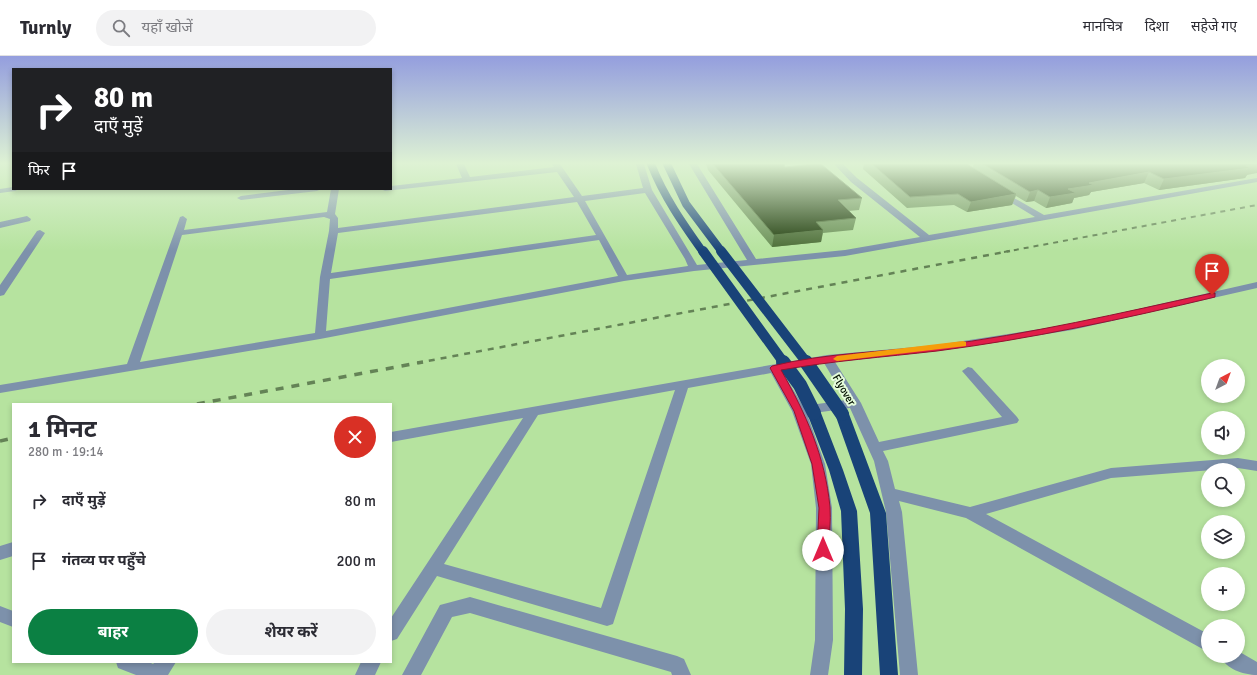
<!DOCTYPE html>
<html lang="hi">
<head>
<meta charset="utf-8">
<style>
	body { margin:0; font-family:Signika,"Noto Sans Devanagari",sans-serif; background:#f2f2f3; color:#2b2b33; height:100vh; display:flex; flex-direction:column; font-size:15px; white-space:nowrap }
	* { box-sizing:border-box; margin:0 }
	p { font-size:13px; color:#7c7c81 }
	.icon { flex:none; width:22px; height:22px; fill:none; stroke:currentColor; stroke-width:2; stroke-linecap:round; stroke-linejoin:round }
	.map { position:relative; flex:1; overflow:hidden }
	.panel { position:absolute; left:12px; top:347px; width:380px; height:260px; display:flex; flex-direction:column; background:#fff; border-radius:0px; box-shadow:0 2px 6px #0003 }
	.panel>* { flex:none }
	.top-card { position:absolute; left:12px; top:12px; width:380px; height:122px; border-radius:0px; box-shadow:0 2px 6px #0003; background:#202124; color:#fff; overflow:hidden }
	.needle { width:26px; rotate:41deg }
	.tools { position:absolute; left:1201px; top:303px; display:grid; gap:8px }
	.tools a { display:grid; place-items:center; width:44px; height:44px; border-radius:50%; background:#fff; box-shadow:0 2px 6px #0003; font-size:20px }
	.pin { position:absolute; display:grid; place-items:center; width:34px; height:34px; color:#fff; margin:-41px -17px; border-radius:50% 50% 50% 0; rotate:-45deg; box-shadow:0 0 4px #0007 }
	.pin .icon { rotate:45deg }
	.me { position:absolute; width:44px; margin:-22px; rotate:0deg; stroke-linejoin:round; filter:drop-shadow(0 0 3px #0008) }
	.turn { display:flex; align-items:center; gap:14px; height:84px; padding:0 16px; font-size:18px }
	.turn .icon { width:52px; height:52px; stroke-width:2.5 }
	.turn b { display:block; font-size:28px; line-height:34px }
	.then { display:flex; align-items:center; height:38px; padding:0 16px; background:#0003; gap:8px; font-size:15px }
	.round { display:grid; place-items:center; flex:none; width:42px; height:42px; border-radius:21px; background:#f2f2f3 }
	.summary { display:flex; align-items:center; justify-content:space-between; height:68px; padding:0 16px }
	h1 { font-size:24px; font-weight:700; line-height:30px }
	.button { display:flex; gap:8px; margin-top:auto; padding:8px 16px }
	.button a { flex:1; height:46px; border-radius:24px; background:#0b8043; color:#fff; font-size:16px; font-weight:700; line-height:46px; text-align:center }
	.button a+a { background:#f2f2f3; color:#2b2b33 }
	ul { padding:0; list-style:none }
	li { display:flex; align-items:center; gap:12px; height:60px; padding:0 16px }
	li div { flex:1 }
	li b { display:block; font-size:15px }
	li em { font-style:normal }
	header { display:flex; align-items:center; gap:24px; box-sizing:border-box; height:56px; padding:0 20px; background:#fff; border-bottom:1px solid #e1e1e2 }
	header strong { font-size:19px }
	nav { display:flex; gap:22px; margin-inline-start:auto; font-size:14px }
	.search { width:280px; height:36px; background:#f2f2f3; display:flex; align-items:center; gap:10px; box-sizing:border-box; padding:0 14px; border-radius:22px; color:#7c7c81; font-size:15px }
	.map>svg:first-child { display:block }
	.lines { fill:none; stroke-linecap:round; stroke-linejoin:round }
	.minor { fill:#7d91ab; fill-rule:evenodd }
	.highway { fill:#194378; fill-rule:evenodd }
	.rail-far2 { stroke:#648356; stroke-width:2; stroke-dasharray:5 5; stroke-linecap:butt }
	.rail-far1 { stroke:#648356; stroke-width:2.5; stroke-dasharray:6 6; stroke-linecap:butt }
	.rail { stroke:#648356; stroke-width:3.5; stroke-dasharray:8 8; stroke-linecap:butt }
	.highway-bridge-far2 { stroke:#194378; stroke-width:8 }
	.highway-bridge-far1 { stroke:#194378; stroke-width:10 }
	.highway-bridge { stroke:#194378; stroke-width:14 }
	.wall { fill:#688e54 }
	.shaded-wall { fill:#4a6b35 }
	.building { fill:#1b3808; stroke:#4a6b35 }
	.route { fill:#e11d48; stroke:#92132f }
	.slow { fill:#f59e0b }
	.labels { text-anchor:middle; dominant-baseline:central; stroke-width:4; stroke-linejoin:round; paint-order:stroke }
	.street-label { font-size:11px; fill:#031000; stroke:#e5fcdb }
</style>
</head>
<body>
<header>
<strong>Turnly</strong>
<div class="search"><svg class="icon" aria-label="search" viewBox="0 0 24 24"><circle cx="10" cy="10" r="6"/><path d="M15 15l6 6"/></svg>यहाँ खोजें</div>
<nav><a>मानचित्र</a><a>दिशा</a><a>सहेजे गए</a></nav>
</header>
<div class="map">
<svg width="1257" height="619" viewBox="0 0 1257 619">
	<rect width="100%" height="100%" fill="#b6e39f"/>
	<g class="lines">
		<!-- minor -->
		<path class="minor" d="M456 108H464L470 121 554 111 552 108H560L582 140 643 132 636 108H644L652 134 697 209 747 204 689 108H697L756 203 845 194 920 181 851 126 834 108H843L857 122 929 179 1035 161 997 138 996 136 1000 134 1044 159 1257 122V126L845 200 694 215 624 225 320 283 0 337V329L127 308 180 161 183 160 187 163 184 174 327 156 331 133H339L335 158 338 162V172L574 141 557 116 385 135 381 133H391V130L462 122ZM645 137 685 203 688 210 627 219 585 145ZM577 146 596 179 331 217 338 177ZM324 161 330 163 329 175 320 221 315 277 140 306 182 179ZM599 184 618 220 326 275 330 223Z
			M13 131V133H19L15 135 0 137V133Z
			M296 133H321L317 135 241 144 237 142 241 140Z
			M27 160 31 163 30 165 0 172V166Z
			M40 174 45 177 4 239 0 240V229L37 175Z
			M1257 226V232L1072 274 937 295 835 306 861 347 879 386 1002 361 962 315 968 311 972 312 1017 361 1019 364 1017 367 883 395 888 405 895 433 970 451 1111 412 1238 402 1257 405V415L1238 412 1111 422 986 458 1208 578V596L966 462 899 445 902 456 918 619H900L886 456 874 405 850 352 807 358 825 408 832 452 833 584 828 619H810L815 584 816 452 811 408 792 355 771 317 688 332 613 568 607 570 437 520 397 583 391 585V562L523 362 391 386V376L827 299 937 289 1072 268ZM824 307 846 344 803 350 782 315ZM675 334 601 552 444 508 538 359Z
			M13 486V500L0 504V490Z
			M470 541 677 600 684 603 691 619H672L671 616 470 557 452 561 421 619H402L440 549Z
			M0 550 13 555V571L0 566Z
			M1238 595 1257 606V619C1244 619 1226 613 1220 600H1238Z
			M116 606H149L153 608 155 606H176L168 619H136L118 612Z
			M361 606H381L375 619H355Z"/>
		<!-- highway -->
		<path class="highway" d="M814 353 819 354 821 357 843 414 857 455 863 553 862 619H844L845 553 841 455 829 414 807 357 809 354Z
			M842 354 847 355 849 358 886 457 898 619H880L870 457 835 358 837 355Z"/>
		<!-- rail-far2 -->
		<path class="rail-far2" d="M1004 196 1257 149"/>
		<!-- rail-far1 -->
		<path class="rail-far1" d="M417 307 1010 195"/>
		<!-- rail -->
		<path class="rail" d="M197 348 423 306
			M0 385 13 382"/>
		<!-- highway-bridge-far2 -->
		<path class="highway-bridge-far2" d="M651 108C664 141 683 168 703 196
			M667 108 686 148 722 196"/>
		<!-- highway-bridge-far1 -->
		<path class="highway-bridge-far1" d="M703 195 784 307
			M721 195 807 307"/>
		<!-- highway-bridge -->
		<path class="highway-bridge" d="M783 306 800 329 814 357
			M806 306 842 358"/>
	</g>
	<!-- wall -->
	<path class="wall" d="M706 108H784L785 111 862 142 859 154 848 155 856 162 853 174 823 177 821 186 772 191 708 114Z
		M864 108H967L972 112 974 108H1257L1247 119 1245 122 1159 134 1144 127 1091 136 1089 139 1074 142 1072 147 1046 152 1034 145 1026 146 1016 140 1012 149 967 156 954 149 907 152 863 113Z"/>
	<!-- shaded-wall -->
	<path class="shaded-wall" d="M1255 108H1257V117L1247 119 1245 122 1159 134 1164 123Z
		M1149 116 1144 127 1091 136 1089 139 1074 142 1072 147 1046 152 1050 141 1068 133 1089 127Z
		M1038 134 1034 145 1026 146 1030 136Z
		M1016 138 1012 149 967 156 971 146Z
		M823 174 821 186 772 191 774 179Z"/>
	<!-- building -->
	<path class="building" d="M713 108H784L785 111 813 108H821L862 142 838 144 856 162 816 166 823 174 774 179Z
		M872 108H967L1016 138 971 146 958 138 910 141Z
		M983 108H1255L1246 110 1251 112 1164 123 1149 116 1089 127 1094 129 1068 133 1076 137 1050 141 1038 134 1030 136Z"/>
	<!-- sky -->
	<linearGradient id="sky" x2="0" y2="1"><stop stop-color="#949ede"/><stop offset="0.55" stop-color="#def2d4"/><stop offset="1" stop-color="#def2d4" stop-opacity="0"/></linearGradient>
	<rect width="1257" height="195" fill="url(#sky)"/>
	<!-- route -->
	<path class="route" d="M1212 237H1215V241C1124 263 1030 283 937 295 884 301 832 305 781 314 806 358 825 400 830 451 831 465 829 480 829 494L827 497 823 499 819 497 817 494 819 452 812 408 794 355 770 312 772 310C825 297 882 296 937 290 1030 278 1121 257 1212 237Z"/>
	<!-- slow -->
	<path class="slow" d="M963 285 966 286V290L837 305 833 303 837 300Z"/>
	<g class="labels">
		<!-- street labels -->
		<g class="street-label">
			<text transform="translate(844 334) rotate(59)">Flyover</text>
		</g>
	</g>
</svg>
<div class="tools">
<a><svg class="needle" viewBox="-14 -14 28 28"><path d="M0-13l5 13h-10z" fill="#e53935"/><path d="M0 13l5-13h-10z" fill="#7c7c81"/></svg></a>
<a><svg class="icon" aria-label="sound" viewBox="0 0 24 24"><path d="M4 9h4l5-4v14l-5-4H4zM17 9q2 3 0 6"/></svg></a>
<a><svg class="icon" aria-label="search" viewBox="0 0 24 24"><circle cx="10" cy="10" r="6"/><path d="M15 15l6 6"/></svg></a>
<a><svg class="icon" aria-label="layers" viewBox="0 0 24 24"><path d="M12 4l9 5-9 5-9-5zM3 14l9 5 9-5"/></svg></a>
<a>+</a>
<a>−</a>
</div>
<div class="pin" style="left:1212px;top:239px;background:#d93025"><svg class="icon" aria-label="arrive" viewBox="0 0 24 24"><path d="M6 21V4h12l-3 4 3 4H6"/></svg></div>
<svg class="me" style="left:823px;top:494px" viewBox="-20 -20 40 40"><circle r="19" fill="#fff"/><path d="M0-13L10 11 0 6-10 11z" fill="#e11d48"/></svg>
<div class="top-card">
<div class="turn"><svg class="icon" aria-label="right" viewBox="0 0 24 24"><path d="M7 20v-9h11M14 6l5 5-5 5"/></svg><div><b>80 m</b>दाएँ मुड़ें</div></div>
<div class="then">फिर<svg class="icon" aria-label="arrive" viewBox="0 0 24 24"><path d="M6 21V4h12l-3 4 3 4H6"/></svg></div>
</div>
<section class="panel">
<div class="summary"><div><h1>1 मिनट</h1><p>280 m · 19:14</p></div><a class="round" style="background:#d93025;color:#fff"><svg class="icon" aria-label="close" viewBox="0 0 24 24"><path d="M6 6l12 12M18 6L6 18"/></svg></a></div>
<ul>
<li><svg class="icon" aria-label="right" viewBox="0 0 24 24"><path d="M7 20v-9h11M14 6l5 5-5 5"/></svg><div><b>दाएँ मुड़ें</b></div><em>80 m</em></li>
<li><svg class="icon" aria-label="arrive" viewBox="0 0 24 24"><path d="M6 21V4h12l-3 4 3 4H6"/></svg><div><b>गंतव्य पर पहुँचे</b></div><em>200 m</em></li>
</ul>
<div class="button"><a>बाहर</a><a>शेयर करें</a></div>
</section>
</div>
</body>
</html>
